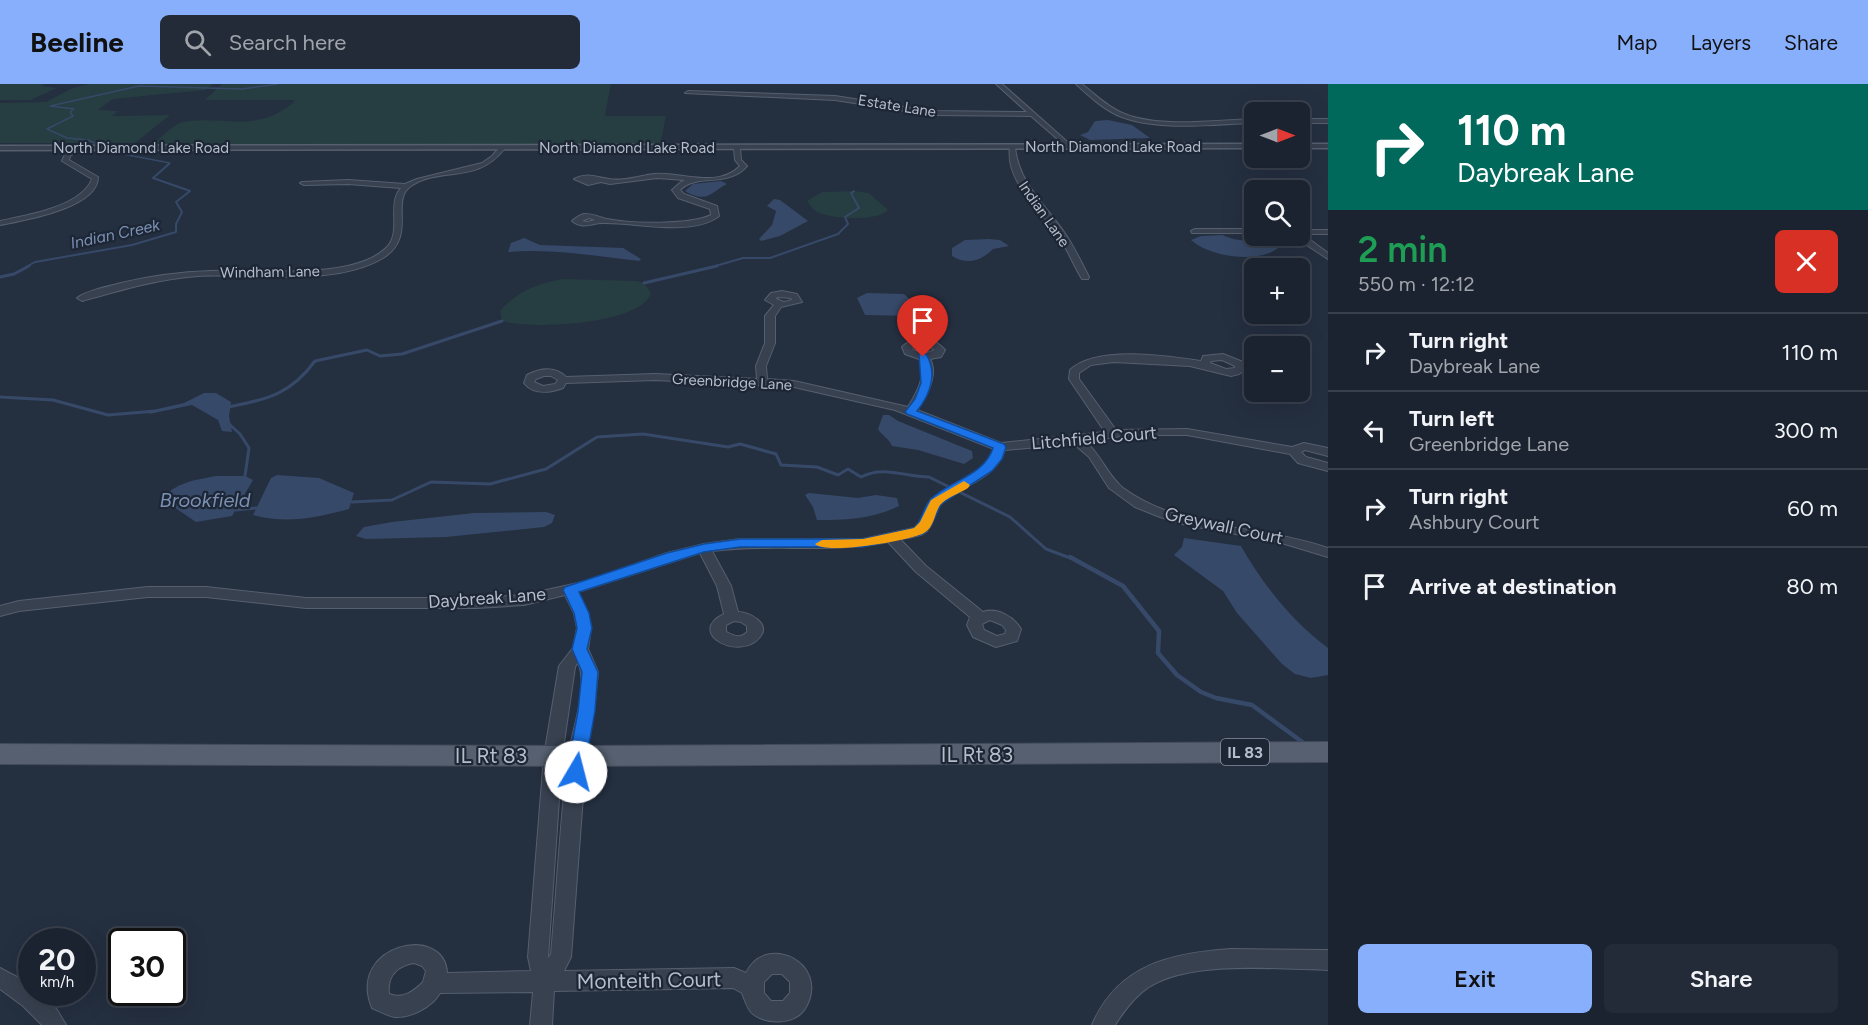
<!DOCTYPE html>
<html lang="en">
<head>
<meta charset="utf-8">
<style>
	body { margin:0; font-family:Figtree,sans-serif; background:#242b38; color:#f1f3f6; height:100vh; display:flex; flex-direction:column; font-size:22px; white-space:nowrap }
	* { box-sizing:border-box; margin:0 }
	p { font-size:20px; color:#a0a4ab }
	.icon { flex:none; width:33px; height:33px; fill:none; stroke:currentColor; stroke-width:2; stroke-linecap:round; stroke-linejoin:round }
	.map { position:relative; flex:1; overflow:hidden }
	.sheet { display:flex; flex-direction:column; background:#1b2330; width:540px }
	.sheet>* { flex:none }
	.hud { background:#00695c; color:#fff; overflow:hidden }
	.needle { width:39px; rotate:90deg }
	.controls { position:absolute; left:1244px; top:18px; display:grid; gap:12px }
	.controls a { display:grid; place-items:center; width:66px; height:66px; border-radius:9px; background:#1b2330; box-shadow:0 6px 24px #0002,0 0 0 2px #39404c; font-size:30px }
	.speed { position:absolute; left:18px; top:844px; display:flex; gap:12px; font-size:30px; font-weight:700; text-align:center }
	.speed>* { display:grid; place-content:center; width:78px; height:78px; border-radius:50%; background:#1b2330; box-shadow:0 6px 24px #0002,0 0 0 2px #39404c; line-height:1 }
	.speed small { font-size:15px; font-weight:400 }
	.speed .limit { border:3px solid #111; border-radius:9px; background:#fff; color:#111 }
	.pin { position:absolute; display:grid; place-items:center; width:51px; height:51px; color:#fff; margin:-62px -26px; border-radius:50% 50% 50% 0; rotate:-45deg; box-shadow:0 0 6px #0007 }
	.pin .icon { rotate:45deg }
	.me { position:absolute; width:66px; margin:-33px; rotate:8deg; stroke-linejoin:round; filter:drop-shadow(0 0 4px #0008) }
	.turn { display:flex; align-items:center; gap:21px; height:126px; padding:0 30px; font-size:27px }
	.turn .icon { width:78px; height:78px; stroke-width:2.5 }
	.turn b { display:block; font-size:42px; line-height:51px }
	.round { display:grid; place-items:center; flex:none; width:63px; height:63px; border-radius:9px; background:#242b38 }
	.headline { display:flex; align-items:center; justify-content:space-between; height:102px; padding:0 30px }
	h1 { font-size:36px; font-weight:600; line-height:45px; color:#1e9e55 }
	.button { display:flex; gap:12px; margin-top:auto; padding:12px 30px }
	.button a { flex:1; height:69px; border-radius:9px; background:#88affc; color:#111; font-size:24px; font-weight:600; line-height:69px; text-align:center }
	.button a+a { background:#242b38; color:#f1f3f6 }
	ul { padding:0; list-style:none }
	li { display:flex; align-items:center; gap:18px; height:78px; padding:0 30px; border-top:2px solid #39404c }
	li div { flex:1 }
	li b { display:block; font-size:22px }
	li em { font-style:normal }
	header { display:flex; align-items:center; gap:36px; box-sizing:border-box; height:84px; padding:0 30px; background:#88affc; color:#111 }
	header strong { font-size:28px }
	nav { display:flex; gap:33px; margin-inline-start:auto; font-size:21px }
	.search { width:420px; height:54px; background:#242b38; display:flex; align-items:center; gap:15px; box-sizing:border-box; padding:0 21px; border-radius:9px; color:#a0a4ab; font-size:22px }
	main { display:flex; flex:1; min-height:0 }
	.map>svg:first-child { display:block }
	.green { fill:#263d41 }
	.water { fill:#374968 }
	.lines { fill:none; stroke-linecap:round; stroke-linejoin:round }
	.stream-far3 { stroke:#374968; stroke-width:1.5 }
	.stream-far2 { stroke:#374968; stroke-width:2 }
	.stream-far1 { stroke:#374968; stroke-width:3 }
	.stream { stroke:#374968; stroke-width:4.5 }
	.minor-casing { stroke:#565f6e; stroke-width:2 }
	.tertiary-casing { stroke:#565f6e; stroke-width:3 }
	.primary-casing { stroke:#424a59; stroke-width:2 }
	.minor { fill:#384150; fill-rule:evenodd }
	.tertiary { fill:#384150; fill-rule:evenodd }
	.primary { fill:#566070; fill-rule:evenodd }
	.route { fill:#1a73e8; stroke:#114b97; stroke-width:1.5 }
	.slow { fill:#f59e0b }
	.labels { text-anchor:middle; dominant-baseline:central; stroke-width:4.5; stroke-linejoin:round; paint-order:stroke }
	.far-street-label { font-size:15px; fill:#b5bccb; stroke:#1d2635 }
	.far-water-label { font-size:16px; font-style:italic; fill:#7b90b3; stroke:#1d2635 }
	.shield { fill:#1d2635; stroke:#878f9e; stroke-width:1.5 }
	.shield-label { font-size:16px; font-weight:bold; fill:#b5bccb }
	.street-label { font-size:18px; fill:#b5bccb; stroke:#1d2635 }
	.water-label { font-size:20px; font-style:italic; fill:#7b90b3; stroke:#1d2635 }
	.near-street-label { font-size:21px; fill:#b5bccb; stroke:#1d2635 }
</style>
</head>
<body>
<header>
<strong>Beeline</strong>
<div class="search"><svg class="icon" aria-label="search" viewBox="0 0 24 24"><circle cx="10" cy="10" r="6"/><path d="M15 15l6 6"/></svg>Search here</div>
<nav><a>Map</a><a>Layers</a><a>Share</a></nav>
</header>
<main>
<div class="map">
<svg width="1328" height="941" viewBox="0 0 1328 941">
	<rect width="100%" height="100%" fill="#242f40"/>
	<!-- green -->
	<path class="green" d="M0 0H45L42 2 57 4 31 16H0Z
		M88 0H213L206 6 113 15 98 26 118 27 112 32 170 31 135 59H0V19L46 18 70 5Z
		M222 0H611L605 32H666L660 62 153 60C161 54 173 40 183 38 225 31 256 50 294 18V16H205Z
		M854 107 869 109 888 126C877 138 831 135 817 128 812 125 810 121 807 117L822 108Z
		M562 195 637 197 644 199 651 209C641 241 529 246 502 237L500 227C517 207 537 200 562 195Z"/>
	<!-- water -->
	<path class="water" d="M1108 36 1132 41 1150 54 1090 56 1080 51 1088 48 1095 37Z
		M721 97 727 100C713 106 708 121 685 107L693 100Z
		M774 115 780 116 808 137 780 152 761 157 759 155 772 141 776 127 767 122Z
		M1223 151C1241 161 1266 153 1280 162 1262 181 1209 173 1191 156L1201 152Z
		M524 154 540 161 623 164 641 175 639 177C595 172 553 164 508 168L511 159Z
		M989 155 1000 156 1009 162 993 165C982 176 968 182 952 172V164L965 156Z
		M867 209 904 210 922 227 914 232 865 231 857 214Z
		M204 309H216L231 318 229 332 232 348 222 347 218 336 192 321 149 330 153 326 184 319Z
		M883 331H889L898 337 972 367 973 374 964 380 918 366 892 362C889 354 882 352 878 345Z
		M277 391 319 394 354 409 349 425C315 434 286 440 253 431L271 394Z
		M216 392H245L253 396 232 432 196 438 162 415C176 398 195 396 216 392Z
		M809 409 858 414 876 411 897 414 899 422C873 435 846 436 817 436L813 423 805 411Z
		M546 428 555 431 552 439 544 443 446 453 366 455 356 452 364 443 392 438 474 429Z
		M1184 454 1241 462C1263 501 1292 537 1328 564V591L1311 594 1295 590 1282 580 1237 529 1223 507 1174 471 1182 463Z"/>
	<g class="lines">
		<!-- stream-far3 -->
		<path class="stream-far3" d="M97 60 88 56 67 54 47 45 73 32 70 28 74 25 50 22 139 2 242 5 278 0
			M112 68 170 79 167 81"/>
		<!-- stream-far2 -->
		<path class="stream-far2" d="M26 183 35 178 132 161 176 148V140L182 128 176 118 190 107 153 94 169 80
			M712 183 743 174H770L838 150 848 140 845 133 859 124 851 109 854 107"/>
		<!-- stream-far1 -->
		<path class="stream-far1" d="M0 193 14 190 29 182
			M644 199 717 182
			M0 313 53 316 108 331 156 327
			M228 323C267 315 290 311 315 277L367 266 380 272 402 270 502 237
			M228 339 240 350 249 364 245 392
			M352 418 392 416 431 398 490 400 546 385 597 353 643 350 728 363 740 360 776 370 781 381 817 383 838 391 848 385 861 393C884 381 905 393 929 393L1010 433 1046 465 1073 475
			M236 426 256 424"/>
		<!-- stream -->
		<path class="stream" d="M1070 473 1123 502 1159 547 1158 569 1177 591 1201 608 1216 614 1252 621 1305 660"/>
		<!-- minor casing -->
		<g class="minor-casing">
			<path id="minor" d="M996 0H1002L1072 62V64H1068L1031 32 931 31 835 16 685 9 688 7 835 12 931 27 1027 28Z
				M1076 0H1082C1094 10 1106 21 1120 28 1156 45 1215 36 1254 35V39C1213 40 1155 48 1117 31 1102 24 1088 11 1076 0Z
				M1299 35H1328V39H1299Z
				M737 62 740 64 741 76 747 82C728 104 696 89 680 106L684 110 717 122 719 132C692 153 635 138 603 139 590 139 584 146 572 137 576 134 579 131 584 130 592 129 600 134 607 135 630 140 691 141 711 131L710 125 678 114 672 106 681 98 685 96 657 94 610 100 601 98 588 101 574 95C587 88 595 93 609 95 623 98 641 91 655 90 683 88 717 105 740 82L735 76 734 64ZM589 134 595 136 587 138 582 137Z
				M77 63 82 64 70 72 69 76 98 93C98 124 25 136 0 141V137C27 131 81 123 92 95L62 77 65 70Z
				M500 63 505 64C477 101 441 82 411 102 389 117 418 152 383 174 335 203 252 189 198 192 157 195 121 206 82 217L77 214C88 206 107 203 121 199 150 192 181 188 211 187 256 185 352 197 386 164 403 148 386 120 401 104L348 100 304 101 300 99 302 98 348 96 405 100 417 95 482 79 492 72Z
				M1010 63 1015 64C1020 101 1044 119 1064 148 1074 162 1081 178 1089 193L1088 195H1082C1073 180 1067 164 1057 150 1040 124 1005 98 1010 63Z
				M1195 145H1254V149H1192L1191 147Z
				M1299 146H1328V150H1302L1328 169V175L1296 154 1295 152H1299Z
				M782 207 797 210 802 218 781 223 775 232V259L766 282 767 295 794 297 908 323C916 310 928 290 919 275L905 270 902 263C915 251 934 253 945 266L941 273 930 275C939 291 926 313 917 326L1001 359 1105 348 1069 295 1070 286C1097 261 1167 272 1201 277L1203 272 1223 270 1243 278 1246 285 1239 290 1231 292 1190 282 1114 278 1091 281 1079 289V295L1116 346 1187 345 1292 363 1304 359 1328 364V372L1305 366 1301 368 1306 373 1328 379V387L1298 379 1290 370 1187 351H1126L1086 358C1101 371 1108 392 1123 404 1182 447 1261 441 1328 464V473L1275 457 1186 441 1160 433 1135 423 1109 404 1089 373 1074 360 1005 366C995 396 963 400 942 419 933 427 935 443 923 450 916 453 907 454 900 455L926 482 983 528C997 523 1014 533 1021 545L1017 557 996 563 973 553 967 541 970 533 916 488 888 458C830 470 770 459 712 467L731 502 738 528C749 528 771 539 760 553 740 578 685 549 724 530L717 502 700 469 578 508 588 529 591 544 588 565 598 588 594 627 586 672 571 873 564 887 734 884 746 889C766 848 830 879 806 923 796 941 768 941 753 930 747 925 745 916 742 909L733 904 554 907 552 941H530L533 908 440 909C432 923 411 934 395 933 388 932 379 927 372 924 346 860 445 839 447 889L531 887 528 873 544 672 559 582 573 564 577 544 574 529 565 511 524 521 477 524H306L206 513H148L19 527 0 532V522L19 517 148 503H206L306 514H477L524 511 587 497 667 469 704 460 740 455H863L914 444 920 438 931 415 984 382 990 374 994 365 895 326 794 303 655 296 566 299 563 304C549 309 534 311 524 299L527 291C540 284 555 282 566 293L655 290 757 295 756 282 765 259V232L774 221 765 216 771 209ZM777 213 791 214 792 216 784 218 776 215ZM920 261H926L935 266 924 270 913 266 912 264ZM1222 276 1235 282V284L1226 285 1210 279 1211 277ZM544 292H551L558 296 555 300 543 302 534 298 536 295ZM990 536 1002 541 1006 546 1005 550 997 552 984 546 982 540ZM734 537 741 538 747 542V548C740 555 735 552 726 548V541ZM578 578C589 604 572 646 568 673 560 738 557 805 551 870L548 874 562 672 575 583ZM414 879 422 882 426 887 423 898C413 908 403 915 389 910 387 892 397 882 414 879ZM772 890H782L790 898V909L783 917H771L764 909V898Z
				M1231 865 1328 866V886C1279 885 1191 876 1149 903 1135 912 1124 927 1115 941H1092C1118 880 1172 869 1231 865Z
				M0 884 32 901V909H41L57 926 66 941H42L23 922 0 905Z"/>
		</g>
		<!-- tertiary casing -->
		<g class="tertiary-casing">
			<path id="tertiary" d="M1254 60V64L0 66V62Z
				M1299 60H1328V64H1299Z"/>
		</g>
		<!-- primary casing -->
		<g class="primary-casing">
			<path id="primary" d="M1328 658V678L577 682 0 680V660L577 662Z"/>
		</g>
		<!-- minor -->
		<use href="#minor" class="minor"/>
		<!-- tertiary -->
		<use href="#tertiary" class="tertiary"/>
		<!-- primary -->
		<use href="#primary" class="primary"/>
	</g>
	<!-- route -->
	<path class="route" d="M919 270H926C938 289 930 311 917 327L1004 360 1006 363 1002 375 992 387 941 420 932 440 923 450 863 463H740L704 468 579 508 589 529 592 544 587 565 598 588 595 627 584 688 582 693H569L567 688 578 627 582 588 572 565 577 544 574 529 563 506 565 503 667 469 704 460 740 455H863L914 444C923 436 923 423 931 415 951 396 984 392 993 364L907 330 905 328 915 315 921 299Z"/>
	<!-- slow -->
	<path class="slow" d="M964 397 970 401 968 404C960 409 946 414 940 421 934 430 935 442 924 449 910 457 825 471 815 460L822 456 863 455 914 444 920 438 931 416Z"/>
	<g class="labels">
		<!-- far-street labels -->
		<g class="far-street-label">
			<text transform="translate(897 22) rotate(9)">Estate Lane</text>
			<text x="1113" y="63">North Diamond Lake Road</text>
			<text x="141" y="64">North Diamond Lake Road</text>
			<text x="627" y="64">North Diamond Lake Road</text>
			<text transform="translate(1044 130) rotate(55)">Indian Lane</text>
			<text transform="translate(270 188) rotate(-1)">Windham Lane</text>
			<text transform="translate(732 298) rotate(3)">Greenbridge Lane</text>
		</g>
		<!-- far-water labels -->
		<g class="far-water-label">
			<text transform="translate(115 150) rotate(-12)">Indian Creek</text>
		</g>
		<!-- shield labels -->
		<rect class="shield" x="1221" y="655" width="48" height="26" rx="4.5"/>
		<g class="shield-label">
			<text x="1245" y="668">IL 83</text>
		</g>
		<!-- street labels -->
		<g class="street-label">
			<text transform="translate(1094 354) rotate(-5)">Litchfield Court</text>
			<text transform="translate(1224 442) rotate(12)">Greywall Court</text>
			<text transform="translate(487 514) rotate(-4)">Daybreak Lane</text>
		</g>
		<!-- water labels -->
		<g class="water-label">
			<text x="205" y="416">Brookfield</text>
		</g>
		<!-- near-street labels -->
		<g class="near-street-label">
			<text x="977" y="670">IL Rt 83</text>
			<text x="491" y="671">IL Rt 83</text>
			<text transform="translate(649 896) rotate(-1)">Monteith Court</text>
		</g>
	</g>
</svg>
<div class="controls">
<a><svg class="needle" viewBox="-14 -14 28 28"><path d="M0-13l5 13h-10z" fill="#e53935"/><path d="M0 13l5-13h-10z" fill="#a0a4ab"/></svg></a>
<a><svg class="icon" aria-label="search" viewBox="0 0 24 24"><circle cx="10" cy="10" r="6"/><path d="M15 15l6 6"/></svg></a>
<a>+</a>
<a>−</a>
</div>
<div class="speed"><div>20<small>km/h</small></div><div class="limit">30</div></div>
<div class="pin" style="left:923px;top:273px;background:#d93025"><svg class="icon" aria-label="arrive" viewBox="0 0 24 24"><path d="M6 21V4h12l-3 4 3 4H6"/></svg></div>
<svg class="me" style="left:576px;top:688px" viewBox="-20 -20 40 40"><circle r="19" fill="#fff"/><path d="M0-13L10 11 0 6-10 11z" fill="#1a73e8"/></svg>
</div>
<section class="sheet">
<div class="hud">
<div class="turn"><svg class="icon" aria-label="right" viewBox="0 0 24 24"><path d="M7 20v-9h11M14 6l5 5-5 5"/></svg><div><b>110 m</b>Daybreak Lane</div></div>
</div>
<div class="headline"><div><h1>2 min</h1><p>550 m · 12:12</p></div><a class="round" style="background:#d93025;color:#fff"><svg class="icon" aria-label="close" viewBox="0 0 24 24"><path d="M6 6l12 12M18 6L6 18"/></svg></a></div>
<ul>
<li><svg class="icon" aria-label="right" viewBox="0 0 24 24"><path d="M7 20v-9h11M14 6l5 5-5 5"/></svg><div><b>Turn right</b><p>Daybreak Lane</p></div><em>110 m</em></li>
<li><svg class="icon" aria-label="left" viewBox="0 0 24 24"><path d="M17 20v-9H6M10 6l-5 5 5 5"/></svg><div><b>Turn left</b><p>Greenbridge Lane</p></div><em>300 m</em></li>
<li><svg class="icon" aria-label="right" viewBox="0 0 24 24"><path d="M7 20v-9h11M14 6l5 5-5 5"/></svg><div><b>Turn right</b><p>Ashbury Court</p></div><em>60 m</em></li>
<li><svg class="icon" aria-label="arrive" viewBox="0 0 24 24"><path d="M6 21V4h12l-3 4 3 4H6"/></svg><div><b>Arrive at destination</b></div><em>80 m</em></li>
</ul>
<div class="button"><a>Exit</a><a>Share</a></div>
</section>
</main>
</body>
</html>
